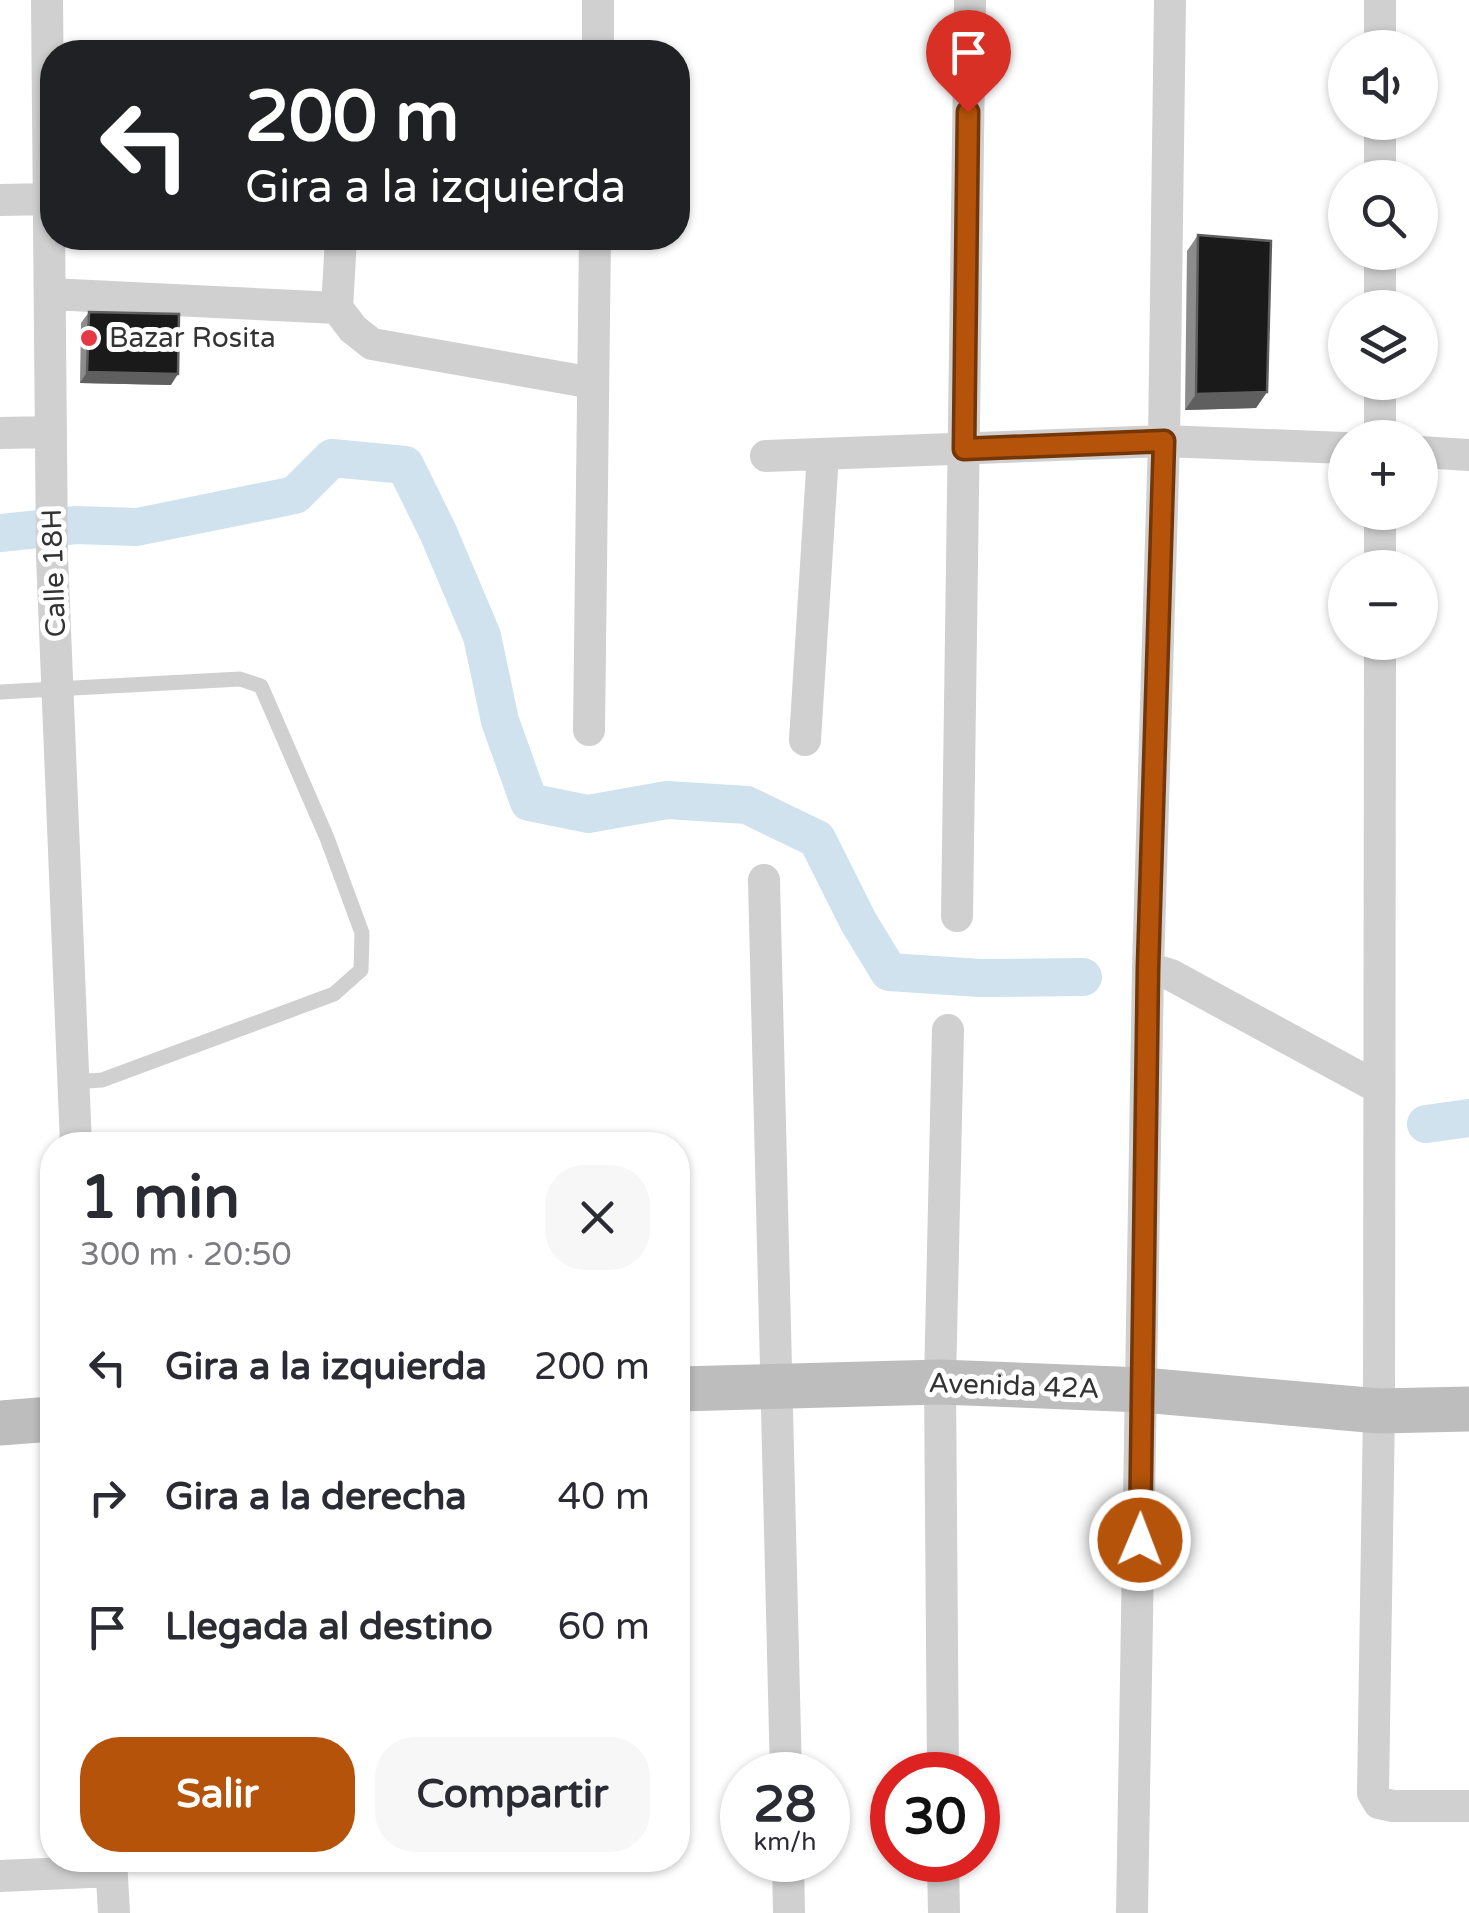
<!DOCTYPE html>
<html lang="es">
<head>
<meta charset="utf-8">
<style>
	body { margin:0; font-family:"Varela Round",sans-serif; background:#f7f7f7; color:#2b2b33; height:100vh; display:flex; flex-direction:column; font-size:38px; white-space:nowrap }
	* { box-sizing:border-box; margin:0 }
	p { font-size:32px; color:#7c7c81 }
	.icon { flex:none; width:55px; height:55px; fill:none; stroke:currentColor; stroke-width:2; stroke-linecap:round; stroke-linejoin:round }
	.map { position:relative; flex:1; overflow:hidden }
	.details { position:absolute; left:40px; top:1132px; width:650px; height:740px; display:flex; flex-direction:column; background:#fff; border-radius:40px; box-shadow:0 2px 8px #0004 }
	.details>* { flex:none }
	.guide { position:absolute; left:40px; top:40px; width:650px; height:210px; border-radius:40px; box-shadow:0 2px 8px #0004; background:#202124; color:#fff; overflow:hidden }
	.tools { position:absolute; left:1328px; top:30px; display:grid; gap:20px }
	.tools a { display:grid; place-items:center; width:110px; height:110px; border-radius:50%; background:#fff; box-shadow:0 2px 8px #0004; font-size:50px }
	.speed { position:absolute; left:720px; top:1752px; display:flex; gap:20px; font-size:50px; font-weight:700; text-align:center }
	.speed>* { display:grid; place-content:center; width:130px; height:130px; border-radius:50%; background:#fff; box-shadow:0 2px 8px #0004; line-height:1 }
	.speed small { font-size:25px; font-weight:400 }
	.speed .limit { border:15px solid #d22; background:#fff; color:#111 }
	.pin { position:absolute; display:grid; place-items:center; width:85px; height:85px; color:#fff; margin:-102px -42px; border-radius:50% 50% 50% 0; rotate:-45deg; box-shadow:0 0 10px #0007 }
	.pin .icon { rotate:45deg }
	.me { position:absolute; width:110px; margin:-55px; rotate:1deg; stroke-linejoin:round; filter:drop-shadow(0 0 8px #0008) }
	.turn { display:flex; align-items:center; gap:35px; height:210px; padding:0 40px; font-size:45px }
	.turn .icon { width:130px; height:130px; stroke-width:2.5 }
	.turn b { display:block; font-size:70px; line-height:85px }
	.round { display:grid; place-items:center; flex:none; width:105px; height:105px; border-radius:40px; background:#f7f7f7 }
	.head { display:flex; align-items:center; justify-content:space-between; height:170px; padding:0 40px }
	h1 { font-size:60px; font-weight:700; line-height:75px }
	.primary-button { display:flex; gap:20px; margin-top:auto; padding:20px 40px }
	.primary-button a { flex:1; height:115px; border-radius:40px; background:#b45309; color:#fff; font-size:40px; font-weight:700; line-height:115px; text-align:center }
	.primary-button a+a { background:#f7f7f7; color:#2b2b33 }
	ul { padding:0; list-style:none }
	li { display:flex; align-items:center; gap:30px; height:130px; padding:0 40px }
	li div { flex:1 }
	li b { display:block; font-size:38px }
	li em { font-style:normal }
	.map>svg:first-child { display:block }
	.lines { fill:none; stroke-linecap:round; stroke-linejoin:round }
	.canal { stroke:#cfe2ee; stroke-width:38 }
	.lane { stroke:#d0d0d0; stroke-width:15 }
	.street { stroke:#d0d0d0; stroke-width:32 }
	.secondary { stroke:#bdbdbd; stroke-width:45 }
	.wall { fill:#8c8c8c }
	.shaded-wall { fill:#5f5f5f }
	.building { fill:#1a1a1a; stroke:#5f5f5f; stroke-width:2.5 }
	.route-casing { stroke:#753606; stroke-width:25 }
	.route { stroke:#b45309; stroke-width:18 }
	.poi-dot { fill:#e63946; stroke:#fff; stroke-width:4 }
	.labels { text-anchor:middle; dominant-baseline:central; stroke-width:10; stroke-linejoin:round; paint-order:stroke }
	.poi-label { font-size:28px; fill:#333; stroke:#fff; text-anchor:start }
	.street-label { font-size:28px; fill:#333; stroke:#fff }
</style>
</head>
<body>
<div class="map">
<svg width="1469" height="1913" viewBox="0 0 1469 1913">
	<rect width="100%" height="100%" fill="#fff"/>
	<g class="lines">
		<!-- canal -->
		<path class="canal" d="M0 533 76 525 137 527 295 495 332 458 405 465 438 532 482 636 500 721 529 802 588 814 667 800 747 805 817 839 858 921 889 972 980 978 1083 977
			M1426 1124 1469 1118"/>
		<!-- lane -->
		<path class="lane" d="M0 692 240 679 261 686 327 838 362 933 361 970 334 994 102 1080 72 1082"/>
		<!-- street -->
		<path class="street" d="M47 0 52 556 76 1145
			M1380 48V0
			M598 52V0
			M1380 178V122
			M0 200 48 199
			M50 294 337 308 341 238
			M337 308 353 329 372 344 593 383
			M1380 308V252
			M0 433 51 432
			M1380 438V382
			M1420 452 1469 455
			M766 456 1164 441 1345 448
			M1380 568V512
			M1380 642 1379 1411 1373 1793 1379 1803 1393 1806H1469
			M589 730 595 238
			M805 740 823 454
			M764 880 786 1775
			M957 916 970 0
			M1148 968 1164 441 1170 0
			M943 1775 940 1382 948 1030
			M111 1860 114 1913
			M788 1860 789 1913
			M943 1860 944 1913
			M0 1876 112 1871
			M1132 1913 1148 968 1171 975 1379 1088"/>
		<!-- secondary -->
		<path class="secondary" d="M678 1389 940 1382 1143 1390 1379 1411 1469 1409
			M0 1423 52 1419"/>
	</g>
	<!-- wall -->
	<path class="wall" d="M1198 235 1267 392 1256 408 1185 410 1187 251Z
		M89 312 171 385 80 383 81 323Z"/>
	<!-- shaded-wall -->
	<path class="shaded-wall" d="M87 372 178 374 171 385 80 383Z
		M1267 392 1256 408 1185 410 1196 394Z"/>
	<!-- building -->
	<path class="building" d="M1198 235 1271 241 1267 392 1196 394Z
		M89 312 179 314 178 374 87 372Z"/>
	<g class="lines">
		<!-- route casing -->
		<g class="route-casing">
			<path id="route" d="M968 112 964 449 1164 441 1148 968 1140 1540"/>
		</g>
		<!-- route -->
		<use href="#route" class="route"/>
	</g>
	<!-- markers -->
	<circle class="poi-dot" cx="89" cy="338" r="10"/>
	<g class="labels">
		<!-- poi labels -->
		<g class="poi-label">
			<text x="109" y="338">Bazar Rosita</text>
		</g>
		<!-- street labels -->
		<g class="street-label">
			<text transform="translate(54 573) rotate(-92)">Calle 18H</text>
			<text transform="translate(1014 1386) rotate(2)">Avenida 42A</text>
		</g>
	</g>
</svg>
<div class="tools">
<a><svg class="icon" aria-label="sound" viewBox="0 0 24 24"><path d="M4 9h4l5-4v14l-5-4H4zM17 9q2 3 0 6"/></svg></a>
<a><svg class="icon" aria-label="search" viewBox="0 0 24 24"><circle cx="10" cy="10" r="6"/><path d="M15 15l6 6"/></svg></a>
<a><svg class="icon" aria-label="layers" viewBox="0 0 24 24"><path d="M12 4l9 5-9 5-9-5zM3 14l9 5 9-5"/></svg></a>
<a>+</a>
<a>−</a>
</div>
<div class="speed"><div>28<small>km/h</small></div><div class="limit">30</div></div>
<div class="pin" style="left:968px;top:112px;background:#d93025"><svg class="icon" aria-label="arrive" viewBox="0 0 24 24"><path d="M6 21V4h12l-3 4 3 4H6"/></svg></div>
<svg class="me" style="left:1140px;top:1540px" viewBox="-20 -20 40 40"><circle r="17" fill="#b45309" stroke="#fff" stroke-width="3"/><path d="M0-11L8 9 0 5-8 9z" fill="#fff"/></svg>
<div class="guide">
<div class="turn"><svg class="icon" aria-label="left" viewBox="0 0 24 24"><path d="M17 20v-9H6M10 6l-5 5 5 5"/></svg><div><b>200 m</b>Gira a la izquierda</div></div>
</div>
<section class="details">
<div class="head"><div><h1>1 min</h1><p>300 m · 20:50</p></div><a class="round"><svg class="icon" aria-label="close" viewBox="0 0 24 24"><path d="M6 6l12 12M18 6L6 18"/></svg></a></div>
<ul>
<li><svg class="icon" aria-label="left" viewBox="0 0 24 24"><path d="M17 20v-9H6M10 6l-5 5 5 5"/></svg><div><b>Gira a la izquierda</b></div><em>200 m</em></li>
<li><svg class="icon" aria-label="right" viewBox="0 0 24 24"><path d="M7 20v-9h11M14 6l5 5-5 5"/></svg><div><b>Gira a la derecha</b></div><em>40 m</em></li>
<li><svg class="icon" aria-label="arrive" viewBox="0 0 24 24"><path d="M6 21V4h12l-3 4 3 4H6"/></svg><div><b>Llegada al destino</b></div><em>60 m</em></li>
</ul>
<div class="primary-button"><a>Salir</a><a>Compartir</a></div>
</section>
</div>
</body>
</html>
